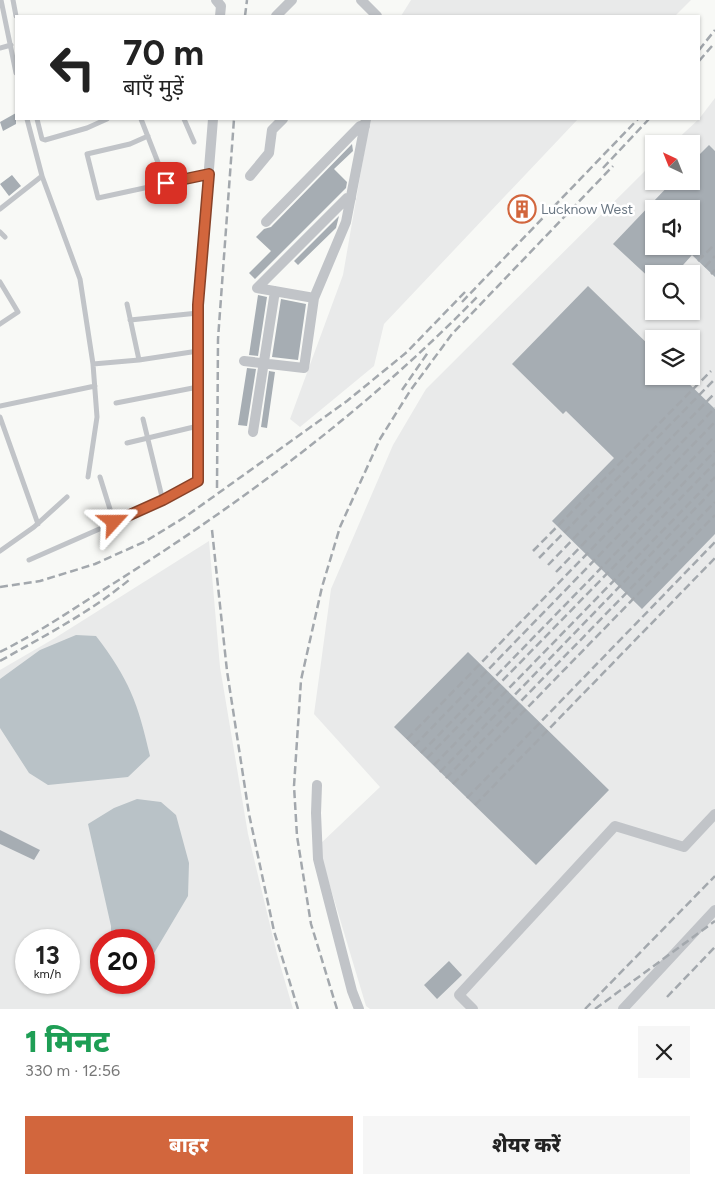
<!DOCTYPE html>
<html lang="hi">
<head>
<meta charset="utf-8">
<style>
	body { margin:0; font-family:Figtree,"Noto Sans Devanagari",sans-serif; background:#f6f6f6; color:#222; height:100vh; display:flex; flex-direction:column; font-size:19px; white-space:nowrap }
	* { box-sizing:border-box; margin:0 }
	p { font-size:16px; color:#767676 }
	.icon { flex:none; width:28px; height:28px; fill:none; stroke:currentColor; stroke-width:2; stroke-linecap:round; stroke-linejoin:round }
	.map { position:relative; height:1009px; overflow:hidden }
	.drawer { display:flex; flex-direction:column; background:#fff; flex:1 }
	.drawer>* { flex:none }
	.guide { position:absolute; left:15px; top:15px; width:685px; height:105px; border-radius:0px; box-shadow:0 1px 4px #0004; background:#fff; color:#222; overflow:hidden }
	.needle { width:32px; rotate:317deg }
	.tools { position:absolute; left:645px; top:135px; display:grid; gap:10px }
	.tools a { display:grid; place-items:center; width:55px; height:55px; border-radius:0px; background:#fff; box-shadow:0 1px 4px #0004; font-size:25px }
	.speed { position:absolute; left:15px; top:929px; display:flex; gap:10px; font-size:25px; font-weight:700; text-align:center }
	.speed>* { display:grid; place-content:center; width:65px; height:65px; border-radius:50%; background:#fff; box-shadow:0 1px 4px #0004; line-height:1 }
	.speed small { font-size:12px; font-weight:400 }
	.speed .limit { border:8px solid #d22; background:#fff; color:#111 }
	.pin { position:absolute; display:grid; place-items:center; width:42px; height:42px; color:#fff; margin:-21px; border-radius:10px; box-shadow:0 2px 8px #0006 }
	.me { position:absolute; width:55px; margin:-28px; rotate:66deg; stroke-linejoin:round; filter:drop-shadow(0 0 4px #0008) }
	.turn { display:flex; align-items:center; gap:18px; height:105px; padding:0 25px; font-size:22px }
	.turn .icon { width:65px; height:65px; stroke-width:2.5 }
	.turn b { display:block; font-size:35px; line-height:42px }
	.round { display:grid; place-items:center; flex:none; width:52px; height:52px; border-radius:0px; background:#f6f6f6 }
	.overview { display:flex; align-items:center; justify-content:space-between; height:85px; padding:0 25px }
	h1 { font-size:30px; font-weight:800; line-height:38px; color:#1e9e55 }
	.cta { display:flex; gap:10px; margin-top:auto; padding:10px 25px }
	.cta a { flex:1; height:58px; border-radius:0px; background:#d2663d; color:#fff; font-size:20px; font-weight:800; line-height:58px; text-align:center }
	.cta a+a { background:#f6f6f6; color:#222 }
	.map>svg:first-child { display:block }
	.built { fill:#e9eaea; fill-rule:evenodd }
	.water { fill:#b9c2c7 }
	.building { fill:#a6adb3; fill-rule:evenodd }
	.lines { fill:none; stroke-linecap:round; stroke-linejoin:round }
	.service { stroke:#c1c4c8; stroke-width:5 }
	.minor { stroke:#c1c4c8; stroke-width:10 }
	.rail { stroke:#a3a8ad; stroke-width:2.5; stroke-dasharray:8 4; stroke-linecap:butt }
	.route-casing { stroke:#884228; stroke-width:12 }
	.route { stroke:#d2663d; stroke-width:9 }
	.labels { text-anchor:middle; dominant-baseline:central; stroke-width:5; stroke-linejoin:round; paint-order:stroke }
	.poi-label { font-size:14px; fill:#6b7884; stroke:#fff; text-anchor:start }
</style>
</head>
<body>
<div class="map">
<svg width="715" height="1009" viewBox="0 0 715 1009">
	<rect width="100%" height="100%" fill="#f8f9f6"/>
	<!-- built -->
	<path class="built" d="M411 0H691L675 16H401Z
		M715 98V1009H370L366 1006 318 846 380 787 314 714 331 589 393 445 426 389 654 162V181H691V144H672L699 119ZM654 209H691V246H654ZM654 274H691V311H654ZM654 339H691V376H654Z
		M370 119H578L384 324 374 366 300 427 290 419 343 275Z
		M209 541 220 667 248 834 277 954 293 1009H0V670L55 638ZM26 940H69V982H26ZM101 940H144V982H101Z"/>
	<!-- water -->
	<path class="water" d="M76 635 96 636C129 679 138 703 150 756L128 777 48 785 29 773 0 728V679L40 650Z
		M137 799 161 802 176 815 189 863 188 896 144 970V940H111V926L88 824 114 808Z"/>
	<!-- building -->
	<path class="building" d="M16 113V124L3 131 0 122Z
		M352 144 353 151 334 169 347 182 346 188 255 279 249 273 271 251 256 237 264 229 271 227Z
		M709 145 715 151V277L692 255 675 274H654V282L613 244 673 181H691V163ZM654 209H691V246H654Z
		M12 175 21 186 9 196 0 184Z
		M339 216 336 228 298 265 294 261Z
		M588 286 654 350V376H681L715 409V534L642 609 552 521 614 458 566 411 563 414 512 364Z
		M258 295 267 297 258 356 249 355Z
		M281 299 306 304 298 360 272 357Z
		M247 368 256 369 247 426 238 425Z
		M269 371 275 372 267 428 261 427Z
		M468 652 609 790 536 865 394 727Z
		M0 830 40 850 34 860 0 844Z
		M449 961 462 975 437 999 424 985Z"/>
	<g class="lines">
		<!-- service -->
		<path class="service" d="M1 0 16 73
			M13 0 16 16
			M0 48 11 45
			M37 119 42 139 45 140 87 128 107 119
			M141 119 166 183
			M184 119 194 142
			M148 136 130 144 87 154 98 198 209 174
			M42 176 80 279 93 364 97 417 88 477
			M0 209 42 176 27 119
			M0 232 5 237
			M0 282 18 312 0 324
			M127 304 139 360 198 351
			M130 320 198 313
			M93 364 139 360
			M116 403 198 387
			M0 406 95 386
			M0 417 38 524
			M143 419 163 501
			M127 443 198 426
			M100 477 114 522
			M0 551 34 527 67 497
			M29 560 163 501 198 481"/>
		<!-- minor -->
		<path class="minor" d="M216 0 221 6 220 16
			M361 0 377 16
			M276 16 292 0
			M250 176 269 153 272 130 283 119
			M266 222 360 126H365
			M257 288 347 198H351
			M257 288 314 298
			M244 361 304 368 314 298 346 222 366 119
			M253 432 275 291
			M198 481V305L213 119
			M317 785 316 813 318 859 352 991 359 1009
			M473 1009 459 995 615 826 684 847 715 814
			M623 1009 715 910"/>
		<!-- rail -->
		<path class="rail" d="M245 16 247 0
			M699 50 715 30
			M699 61 712 46
			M603 168 649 119
			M698 261 715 244
			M705 267 715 256
			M711 274 715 270
			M462 302 638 119
			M402 390 429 351
			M217 488 218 339 234 119
			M212 530 227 671 249 814 274 931 298 1009
			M533 551 711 371
			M539 558 715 379
			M548 565 715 393
			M556 572 715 408
			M0 587 40 581 95 564 146 541 185 517 347 401 407 352 465 292
			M0 652C42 631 82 603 122 578 251 496 373 404 479 295
			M0 661C44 636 89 613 129 580
			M407 739 715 422
			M414 746 715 436
			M421 753 715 451
			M427 758 715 463
			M434 765 715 477
			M440 772 715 488
			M446 778 715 502
			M453 784 715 515
			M467 798 715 542
			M475 805 715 558
			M667 997 715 947
			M337 1009 311 924 297 836 294 786 301 680 322 587 340 527 380 439 410 391 452 334 613 166
			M585 1009 715 876
			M595 1009 715 921"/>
	</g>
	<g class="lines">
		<!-- route casing -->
		<g class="route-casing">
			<path id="route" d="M114 522 163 500 198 481V305L209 174 166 183"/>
		</g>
		<!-- route -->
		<use href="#route" class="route"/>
	</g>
	<!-- icons -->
	<defs>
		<g id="building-ring" transform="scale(1.4375)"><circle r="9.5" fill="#fff" stroke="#d2663d" stroke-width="1.5"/><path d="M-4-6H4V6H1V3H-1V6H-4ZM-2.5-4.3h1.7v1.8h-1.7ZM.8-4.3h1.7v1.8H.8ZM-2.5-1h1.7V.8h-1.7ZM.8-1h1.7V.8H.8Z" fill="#d2663d"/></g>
	</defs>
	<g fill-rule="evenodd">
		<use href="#building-ring" x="522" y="209"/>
	</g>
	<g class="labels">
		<!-- poi labels -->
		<g class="poi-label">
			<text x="541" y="209">Lucknow West</text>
		</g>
	</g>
</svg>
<div class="tools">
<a><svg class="needle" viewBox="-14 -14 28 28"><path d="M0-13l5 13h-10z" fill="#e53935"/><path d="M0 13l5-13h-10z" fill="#767676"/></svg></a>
<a><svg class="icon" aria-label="sound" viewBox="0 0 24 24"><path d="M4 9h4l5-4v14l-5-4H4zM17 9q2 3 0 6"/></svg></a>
<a><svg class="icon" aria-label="search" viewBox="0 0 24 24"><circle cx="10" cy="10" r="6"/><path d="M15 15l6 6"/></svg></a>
<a><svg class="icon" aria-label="layers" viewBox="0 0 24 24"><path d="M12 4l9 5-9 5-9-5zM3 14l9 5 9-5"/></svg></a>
</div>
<div class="speed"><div>13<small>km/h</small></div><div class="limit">20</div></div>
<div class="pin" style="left:166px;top:183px;background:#d93025"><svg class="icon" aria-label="arrive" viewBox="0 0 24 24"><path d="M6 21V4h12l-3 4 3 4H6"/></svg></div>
<svg class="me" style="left:114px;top:522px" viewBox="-20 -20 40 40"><path d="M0-17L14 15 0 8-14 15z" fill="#d2663d" stroke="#fff" stroke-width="4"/></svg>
<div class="guide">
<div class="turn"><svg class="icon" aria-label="left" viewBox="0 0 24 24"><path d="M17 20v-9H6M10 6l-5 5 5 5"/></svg><div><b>70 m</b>बाएँ मुड़ें</div></div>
</div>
</div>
<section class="drawer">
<div class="overview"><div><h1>1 मिनट</h1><p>330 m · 12:56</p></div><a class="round"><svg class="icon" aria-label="close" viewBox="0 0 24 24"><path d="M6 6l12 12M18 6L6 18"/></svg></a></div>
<div class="cta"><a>बाहर</a><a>शेयर करें</a></div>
</section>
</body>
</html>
